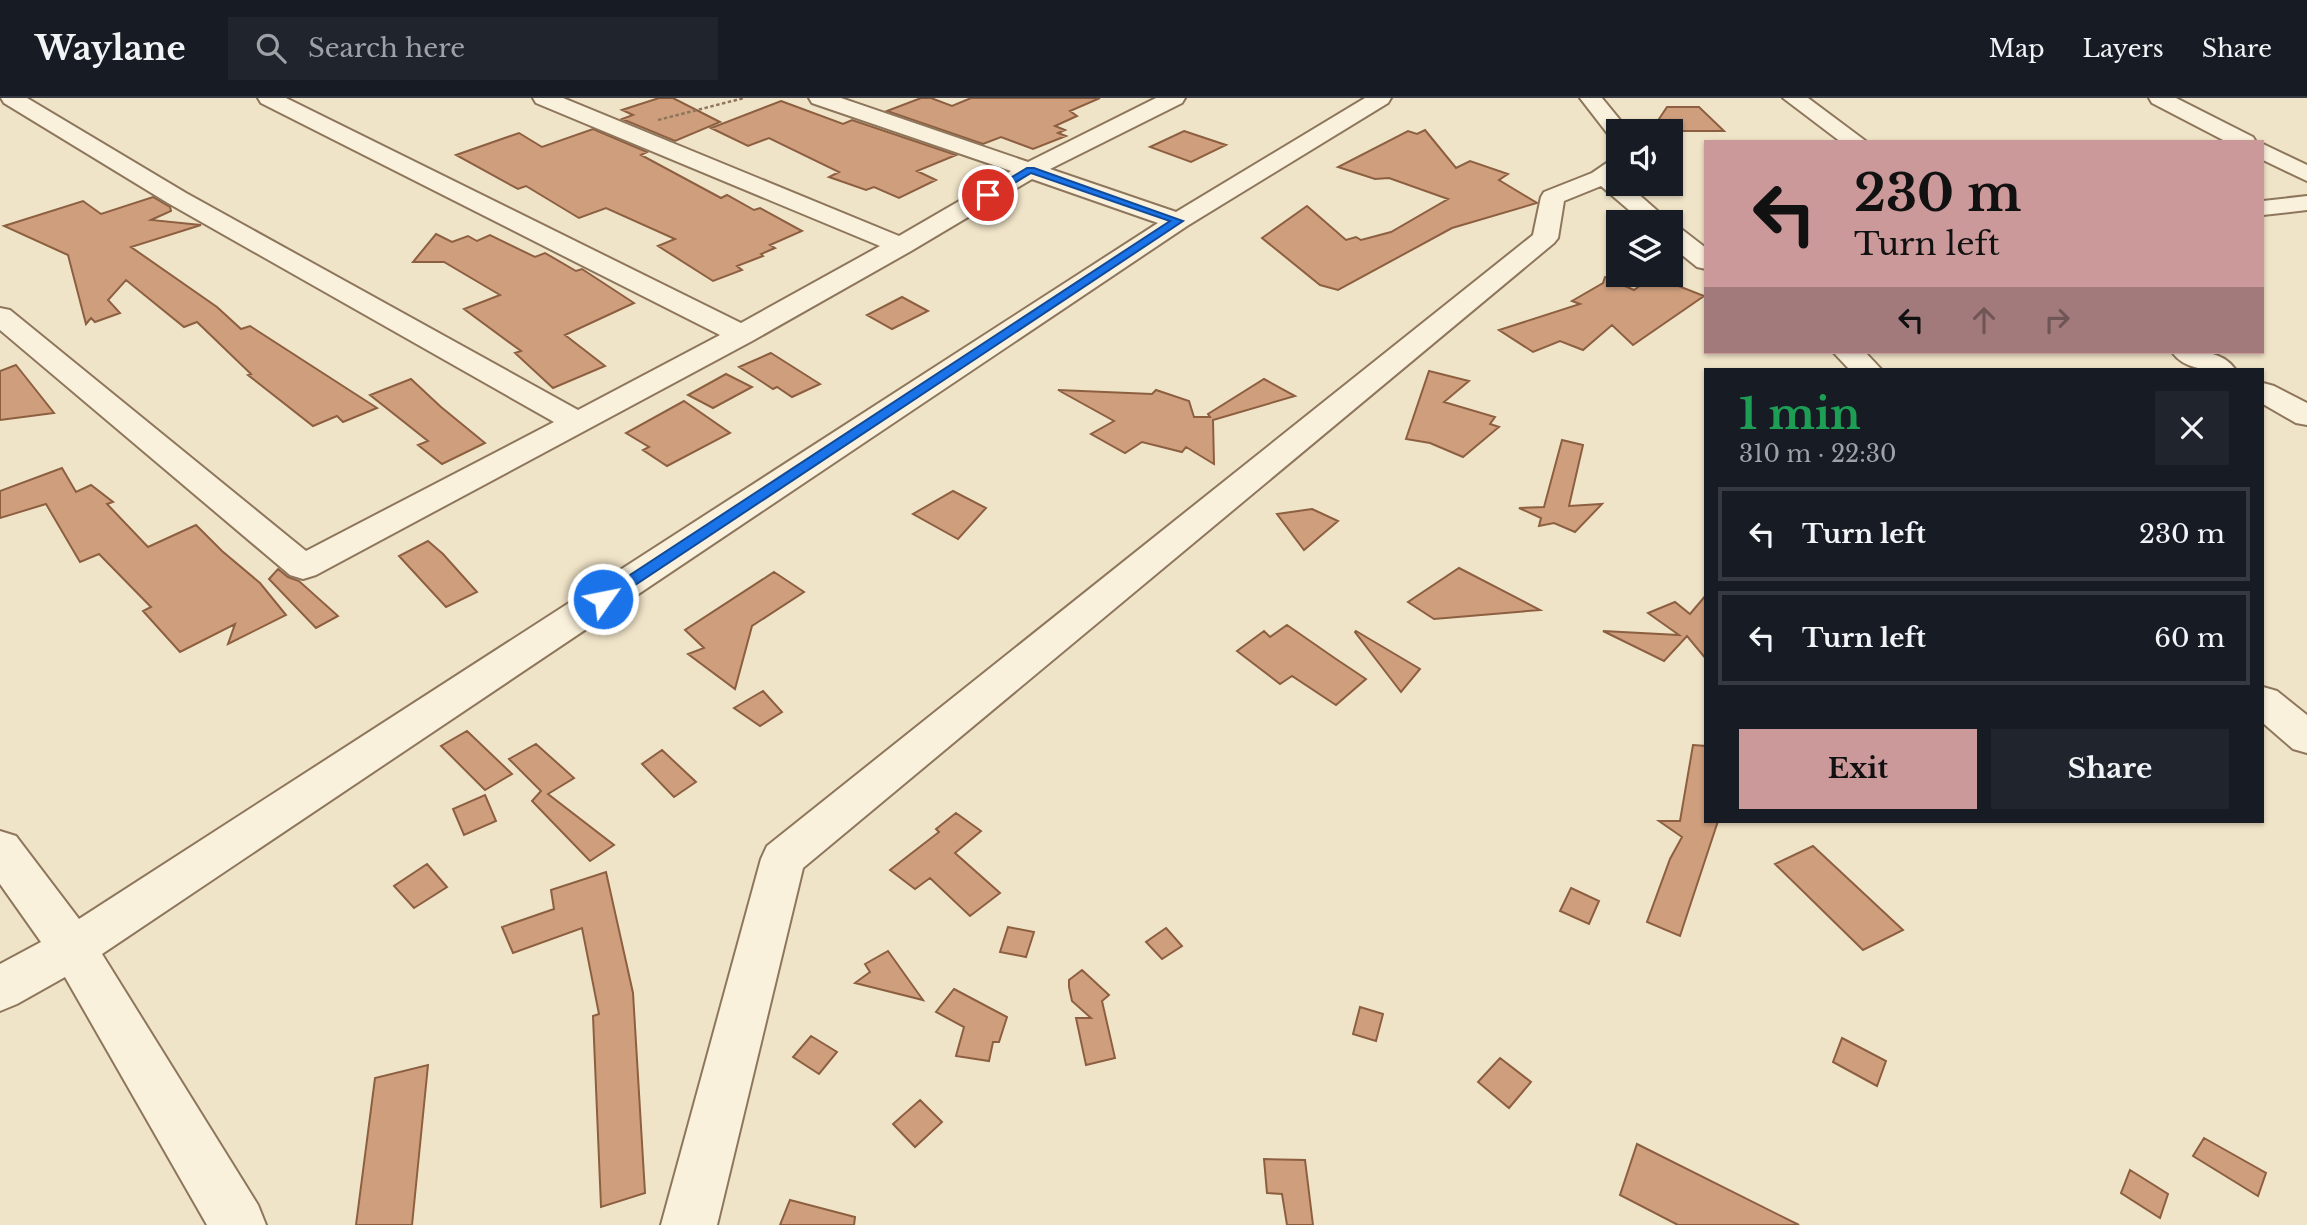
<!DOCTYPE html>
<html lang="en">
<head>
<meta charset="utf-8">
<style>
	body { margin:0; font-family:"Libre Baskerville",serif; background:#20242c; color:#f1f3f6; height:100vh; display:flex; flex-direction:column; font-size:26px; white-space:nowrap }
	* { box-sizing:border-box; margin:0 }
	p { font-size:23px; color:#9ea1a6 }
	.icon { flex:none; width:38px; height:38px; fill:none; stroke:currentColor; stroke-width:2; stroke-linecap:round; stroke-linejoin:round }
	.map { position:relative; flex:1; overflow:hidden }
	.panel { position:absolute; left:1704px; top:270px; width:560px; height:455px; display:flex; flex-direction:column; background:#171b24; border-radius:0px; box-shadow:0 2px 5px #0004 }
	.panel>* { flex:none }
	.top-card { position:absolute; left:1704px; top:42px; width:560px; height:214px; border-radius:0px; box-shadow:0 2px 5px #0004; background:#cc999b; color:#111; overflow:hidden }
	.controls { position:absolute; left:1606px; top:21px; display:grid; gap:14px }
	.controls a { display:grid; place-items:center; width:77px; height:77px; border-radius:0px; background:#171b24; box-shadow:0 2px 5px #0004; font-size:35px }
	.pin { position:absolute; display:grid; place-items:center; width:60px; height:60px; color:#fff; margin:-30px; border:4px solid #fff; border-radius:50%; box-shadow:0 2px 7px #0007 }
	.me { position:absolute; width:77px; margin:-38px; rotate:57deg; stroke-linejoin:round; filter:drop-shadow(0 0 5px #0008) }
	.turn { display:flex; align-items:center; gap:24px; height:147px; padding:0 35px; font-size:32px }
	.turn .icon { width:91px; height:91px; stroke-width:2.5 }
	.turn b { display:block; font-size:49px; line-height:60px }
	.lanes { display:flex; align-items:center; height:66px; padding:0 35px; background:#0003; justify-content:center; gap:35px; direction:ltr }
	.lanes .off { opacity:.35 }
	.round { display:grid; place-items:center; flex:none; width:74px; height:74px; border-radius:0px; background:#20242c }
	.head { display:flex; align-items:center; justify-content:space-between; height:119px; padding:0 35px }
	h1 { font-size:42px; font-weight:700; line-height:52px; color:#1e9e55 }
	.button { display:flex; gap:14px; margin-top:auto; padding:14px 35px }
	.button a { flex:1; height:80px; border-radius:0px; background:#cc999b; color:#111; font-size:28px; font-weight:700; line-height:80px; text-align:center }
	.button a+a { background:#20242c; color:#f1f3f6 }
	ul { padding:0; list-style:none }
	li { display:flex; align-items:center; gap:21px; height:94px; margin:0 14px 10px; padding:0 21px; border:4px solid #363941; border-radius:0px }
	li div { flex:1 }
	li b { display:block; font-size:26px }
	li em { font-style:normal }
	header { display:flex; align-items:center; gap:42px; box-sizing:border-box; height:98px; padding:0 35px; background:#171b24; border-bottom:2px solid #363941 }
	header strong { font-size:33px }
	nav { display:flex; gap:38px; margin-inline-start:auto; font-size:24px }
	.search { width:490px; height:63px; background:#20242c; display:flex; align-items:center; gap:18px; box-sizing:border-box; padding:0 24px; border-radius:0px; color:#9ea1a6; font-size:26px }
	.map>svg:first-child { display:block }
	.building { fill:#cf9f7d; stroke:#8d5f41; stroke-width:2 }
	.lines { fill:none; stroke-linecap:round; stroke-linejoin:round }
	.minor-casing { stroke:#8d765c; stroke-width:4 }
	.path { stroke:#8d765c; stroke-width:2.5; stroke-dasharray:3.5 2.5; stroke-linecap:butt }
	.minor { fill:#faf1dc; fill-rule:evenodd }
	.route { fill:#1a73e8; stroke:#114b97; stroke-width:2 }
</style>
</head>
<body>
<header>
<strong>Waylane</strong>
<div class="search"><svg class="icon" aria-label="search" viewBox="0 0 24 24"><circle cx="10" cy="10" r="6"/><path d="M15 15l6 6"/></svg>Search here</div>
<nav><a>Map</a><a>Layers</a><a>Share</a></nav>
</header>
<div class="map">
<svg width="2307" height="1127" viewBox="0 0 2307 1127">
	<rect width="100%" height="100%" fill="#f0e4c8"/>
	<!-- building -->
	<path class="building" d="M659 0H673L720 24 675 43 622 21 633 17 622 12Z
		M921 0H931L952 8 971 0H1100L1070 13 1077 18 1055 28 1065 32 1058 35 1066 38 1033 51 1001 39 983 46 887 13Z
		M781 3 843 26 852 22 956 57 917 73 936 82 899 100 874 89 866 92 829 79 839 74 769 40 748 48 711 30Z
		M1667 9H1699L1724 33H1651Z
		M593 31 647 54 641 57 721 100 727 97 754 112 760 110 802 133 770 147 775 150 761 156 763 158 737 168 742 172 713 183 658 148 675 141 606 110 579 120 526 88 518 91 456 57 519 35 542 49Z
		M1425 32 1456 70 1470 63 1508 76 1499 82 1537 105 1452 130 1338 192 1320 187 1262 140 1307 108 1346 142 1356 139 1361 142 1391 134 1448 101 1389 80 1375 81 1338 69 1408 33 1417 36Z
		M1184 33 1226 47 1191 64 1150 49Z
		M153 99 170 109 171 113 151 122 201 127 131 149 217 209 241 231 250 228 377 310 343 324 337 318 313 328 248 277 251 276 197 224 184 229 126 182 108 202 120 215 95 224 91 220 86 226 68 157 4 128 83 103 101 116Z
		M436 136 452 144 468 138 477 143 490 137 535 159 545 155 576 173 582 171 634 205 565 237 605 268 553 290 515 255 521 253 464 211 500 197 444 164H413Z
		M1653 178 1704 198 1633 247 1612 227 1583 252 1560 243 1533 254 1499 232 1580 206 1572 203 1603 185 1605 179 1634 192Z
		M902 199 928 213 892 231 867 217Z
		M771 255 820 286 792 299 777 289 773 291 739 269Z
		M16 267 54 315 0 322V273Z
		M1429 273 1469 283 1444 304 1495 319 1490 326 1499 329 1463 359 1430 345 1406 341Z
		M726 276 752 289 713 310 688 297Z
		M411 281 441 309 485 345 442 366 418 347 428 343 370 297Z
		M1264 281 1295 298 1213 322 1214 366 1186 349 1182 354 1142 344 1125 355 1091 336 1114 323 1058 292 1152 296 1156 292 1189 303 1194 319H1210L1208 316Z
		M684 303 730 335 667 368 643 352 649 349 626 335Z
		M1562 342 1583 347 1569 408 1602 406 1575 434 1554 425 1539 428 1541 420 1519 410 1544 409Z
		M62 370 76 394 91 387 113 404 107 406 148 449 196 427 222 453 260 485 286 517 228 546 235 526 180 554 143 513 151 509 99 456 80 464 46 406 0 420V393Z
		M953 393 986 410 958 441 913 416Z
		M1312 411 1338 423 1304 452 1277 416Z
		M428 443 443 456 477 494 446 509 399 458Z
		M1459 470 1540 512 1434 521 1408 504Z
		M278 471 288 479 299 483 338 518 316 530 269 481Z
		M774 474 804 494 752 528 735 591 688 556 704 550 685 532Z
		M1706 497V561L1687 538 1664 563 1603 533 1679 537 1648 515 1675 504 1690 516Z
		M1287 527 1336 561 1366 581 1336 607 1292 578 1280 586 1237 553 1264 533 1270 539Z
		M1356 533 1420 571 1401 594 1355 534Z
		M763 593 782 614 760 628 734 610Z
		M467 633 512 676 485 692 441 648Z
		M536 646 574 680 548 696 614 747 590 763 532 703 541 693 509 661Z
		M1693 647 1706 648V723H1718L1680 838 1647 824 1670 761 1682 739 1659 723H1680Z
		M662 652 696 684 674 699 642 666Z
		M485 697 496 723 464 737 453 711Z
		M956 715 981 733 955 755 1000 795 970 818 930 780 915 791 890 772 939 734 936 731Z
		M1813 748 1903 832 1863 852 1775 766Z
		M427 766 447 789 414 810 394 788Z
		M606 774 633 895 645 1095 601 1109 593 918 599 916 582 830 513 855 502 829 554 811 551 792Z
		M1571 790 1599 803 1589 826 1560 813Z
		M1008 829 1034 834 1026 859 1000 854Z
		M1166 830 1182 848 1162 861 1146 844Z
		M888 853 923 902 855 885 870 874 865 866Z
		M1082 872 1109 897 1102 903 1115 960 1086 967 1076 920H1091L1072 903 1069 889V882Z
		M954 891 1007 919 999 944H993L989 963 956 958 964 929 936 914Z
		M1360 909 1383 916 1376 943 1353 936Z
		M811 938 837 954 819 976 793 959Z
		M1842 940 1886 963 1877 988 1833 964Z
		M1500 960 1531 984 1509 1010 1478 984Z
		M428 967 412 1127H356L375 980Z
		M920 1002 942 1024 915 1049 893 1026Z
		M2204 1040 2266 1075 2258 1098 2193 1058Z
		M1637 1046 1799 1127H1678L1620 1097Z
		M1264 1061 1305 1062 1313 1127H1287L1282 1096 1267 1095Z
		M2130 1072 2168 1096 2160 1120 2121 1095Z
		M790 1102 855 1119 854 1127H780Z"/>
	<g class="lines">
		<!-- minor casing -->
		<g class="minor-casing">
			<path id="minor" d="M1 0H27L186 95 578 312 720 237 261 5 258 0H286L741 225 880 148 536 5 533 0H563L899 138 1011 73 812 5 809 0H841L1028 64 1156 0H1185L1182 5 1050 71 1176 114 1365 0H1391L1388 5 1187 128 102 856 258 1107 266 1127H207L65 879 17 906 0 913V866L41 844 0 786V733L16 738 79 821 1158 125 1032 81 911 153 752 243 316 477 303 481 290 477 0 232V210L10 212 306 453 554 324 168 105 4 5Z
				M1580 0H1602L1629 33H1619V42L1611 40Z
				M1783 0H1808L1867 44H1841Z
				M2149 0H2176L2253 39 2256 44H2227L2152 5Z
				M2263 46 2307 67V83L2263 62Z
				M1619 60V86H1627L1670 124H1643L1601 88 1564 103 1558 140 1554 145 803 770 717 1127H661L761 761 767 748 1533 137 1541 99 1544 94 1592 75 1611 62Z
				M2307 98V112L2263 117V103Z
				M1671 127 1680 130 1706 150V171L1697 169 1671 148Z
				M1833 254H1865L1881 271H1849Z
				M2172 254C2194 253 2221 251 2235 271 2213 272 2186 274 2172 254Z
				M2263 285 2274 288 2307 305V327L2296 325 2263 306Z
				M2263 589 2277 593 2307 617V655L2293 651 2263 625Z"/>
		</g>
		<!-- path -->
		<path class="path" d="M658 22 744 0"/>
		<!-- minor -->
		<use href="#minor" class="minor"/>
	</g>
	<!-- route -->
	<path class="route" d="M1027 70H1034L1183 123 608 505H598L595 501 598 498 1170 123 1031 75 991 99 982 97Z"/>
</svg>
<div class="controls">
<a><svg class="icon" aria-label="sound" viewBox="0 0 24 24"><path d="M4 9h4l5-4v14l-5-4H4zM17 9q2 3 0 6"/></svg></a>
<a><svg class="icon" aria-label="layers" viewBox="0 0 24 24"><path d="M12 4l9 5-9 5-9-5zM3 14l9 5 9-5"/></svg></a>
</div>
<div class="pin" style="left:988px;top:97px;background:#d93025"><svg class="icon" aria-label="arrive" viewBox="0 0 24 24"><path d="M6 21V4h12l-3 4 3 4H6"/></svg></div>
<svg class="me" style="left:603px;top:501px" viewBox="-20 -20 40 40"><circle r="17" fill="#1a73e8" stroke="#fff" stroke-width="3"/><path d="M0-11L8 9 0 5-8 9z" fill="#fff"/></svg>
<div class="top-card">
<div class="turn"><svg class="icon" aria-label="left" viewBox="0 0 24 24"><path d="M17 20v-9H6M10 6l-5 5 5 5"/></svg><div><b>230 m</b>Turn left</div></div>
<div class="lanes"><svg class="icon" aria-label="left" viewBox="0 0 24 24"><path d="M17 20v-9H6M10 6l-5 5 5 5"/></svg><svg class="icon off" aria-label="ahead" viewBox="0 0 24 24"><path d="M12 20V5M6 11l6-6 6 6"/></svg><svg class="icon off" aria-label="right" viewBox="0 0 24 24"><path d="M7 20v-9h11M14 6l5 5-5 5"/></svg></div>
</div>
<section class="panel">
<div class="head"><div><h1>1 min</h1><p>310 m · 22:30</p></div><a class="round"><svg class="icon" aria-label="close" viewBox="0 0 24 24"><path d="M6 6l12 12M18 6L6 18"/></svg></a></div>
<ul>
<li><svg class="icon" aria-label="left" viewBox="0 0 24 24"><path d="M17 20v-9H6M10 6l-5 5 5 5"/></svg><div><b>Turn left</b></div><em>230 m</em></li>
<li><svg class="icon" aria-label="left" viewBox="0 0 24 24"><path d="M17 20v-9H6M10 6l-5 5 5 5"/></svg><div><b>Turn left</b></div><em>60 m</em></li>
</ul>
<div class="button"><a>Exit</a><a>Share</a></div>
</section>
</div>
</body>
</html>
